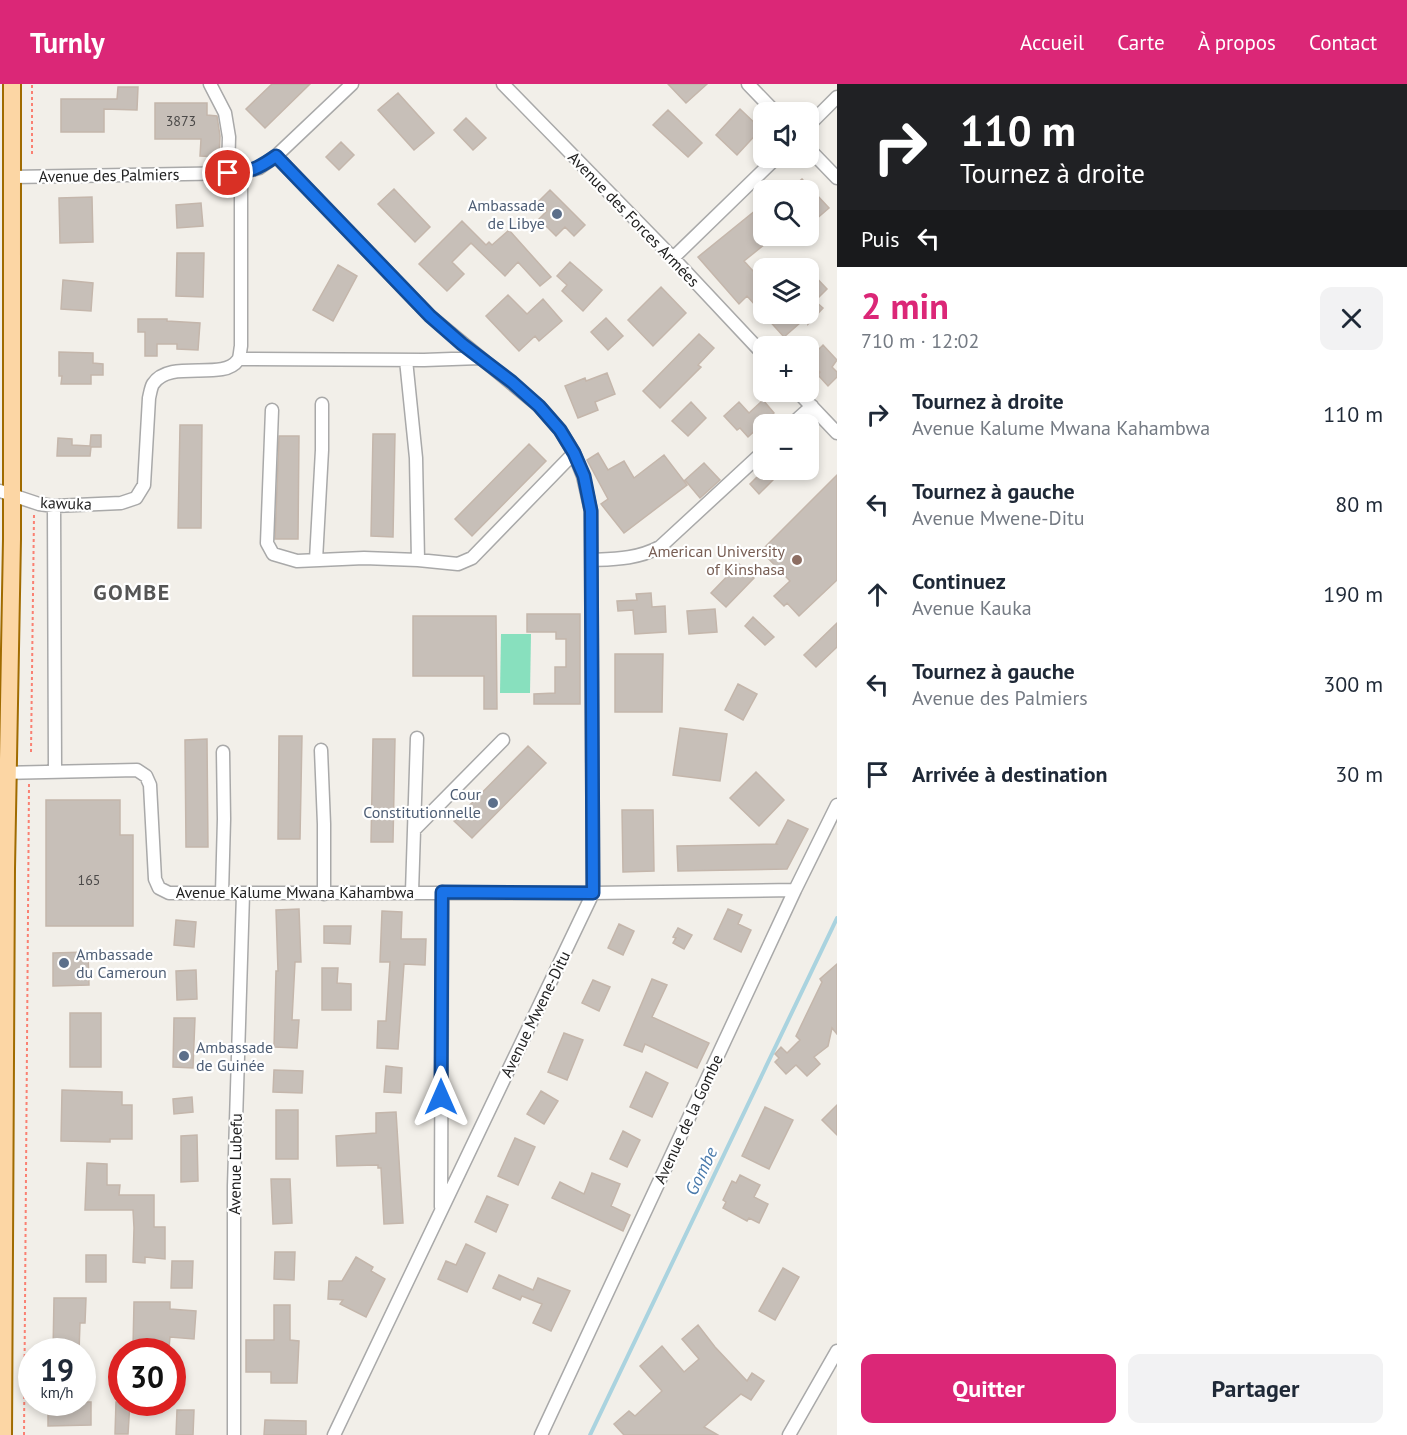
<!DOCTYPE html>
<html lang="fr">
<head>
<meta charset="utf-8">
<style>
	body { margin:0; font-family:"PT Sans",sans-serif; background:#f2f2f3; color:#1f2937; height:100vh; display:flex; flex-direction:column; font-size:22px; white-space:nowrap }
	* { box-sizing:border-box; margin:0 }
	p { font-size:20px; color:#747a83 }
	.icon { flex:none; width:33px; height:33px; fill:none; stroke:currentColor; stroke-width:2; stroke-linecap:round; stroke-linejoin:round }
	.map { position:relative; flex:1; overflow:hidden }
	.panel { display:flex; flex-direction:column; background:#fff; width:570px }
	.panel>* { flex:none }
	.guide { background:#202124; color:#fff; overflow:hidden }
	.fabs { position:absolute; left:753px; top:18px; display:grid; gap:12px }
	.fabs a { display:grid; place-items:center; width:66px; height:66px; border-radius:12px; background:#fff; box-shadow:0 3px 9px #0003; font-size:30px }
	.speed { position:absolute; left:18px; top:1254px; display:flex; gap:12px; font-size:30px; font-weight:700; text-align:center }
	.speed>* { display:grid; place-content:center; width:78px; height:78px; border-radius:50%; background:#fff; box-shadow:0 3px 9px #0003; line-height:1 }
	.speed small { font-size:15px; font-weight:400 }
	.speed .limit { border:9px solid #d22; background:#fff; color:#111 }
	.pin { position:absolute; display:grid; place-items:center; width:51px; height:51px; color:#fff; margin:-26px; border:3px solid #fff; border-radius:50%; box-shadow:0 2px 6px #0007 }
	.me { position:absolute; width:66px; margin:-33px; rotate:0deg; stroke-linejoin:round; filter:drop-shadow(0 0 4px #0008) }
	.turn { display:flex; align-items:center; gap:21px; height:126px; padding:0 24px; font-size:27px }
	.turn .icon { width:78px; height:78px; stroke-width:2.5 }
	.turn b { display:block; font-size:42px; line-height:51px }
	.then { display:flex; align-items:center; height:57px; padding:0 24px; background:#0003; gap:12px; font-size:22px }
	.round { display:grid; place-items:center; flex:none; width:63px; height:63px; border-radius:12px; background:#f2f2f3 }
	.overview { display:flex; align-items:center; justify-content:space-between; height:102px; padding:0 24px }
	h1 { font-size:36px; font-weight:700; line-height:45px; color:#db2777 }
	.action { display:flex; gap:12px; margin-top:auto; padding:12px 24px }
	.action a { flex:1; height:69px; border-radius:12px; background:#db2777; color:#fff; font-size:24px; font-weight:700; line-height:69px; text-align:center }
	.action a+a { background:#f2f2f3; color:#1f2937 }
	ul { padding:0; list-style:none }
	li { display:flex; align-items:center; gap:18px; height:90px; padding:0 24px }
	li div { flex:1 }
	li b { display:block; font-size:22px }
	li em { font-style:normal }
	header { display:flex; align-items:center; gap:36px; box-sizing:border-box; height:84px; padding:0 30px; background:#db2777; color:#fff }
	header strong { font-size:28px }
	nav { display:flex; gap:33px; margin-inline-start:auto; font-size:21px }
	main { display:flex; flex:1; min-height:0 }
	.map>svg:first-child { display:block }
	.pitch { fill:#88e0be }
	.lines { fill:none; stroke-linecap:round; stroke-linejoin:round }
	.stream { stroke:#aad3df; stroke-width:4 }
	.building { fill:#c7bfb8; stroke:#c4b6ab; stroke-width:1.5 }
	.minor-casing { stroke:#a9a9a9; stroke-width:15 }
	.major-casing { stroke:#a06b00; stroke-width:20 }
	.path { stroke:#fa8072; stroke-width:2; stroke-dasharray:3 3; stroke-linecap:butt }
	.minor { stroke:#fff; stroke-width:12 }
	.major { stroke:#fcd6a4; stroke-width:16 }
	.route-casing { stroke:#114b97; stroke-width:15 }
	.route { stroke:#1a73e8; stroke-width:10 }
	.service-dot { fill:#5c6f8a; stroke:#fff; stroke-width:2 }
	.education-dot { fill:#8d6e63; stroke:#fff; stroke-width:2 }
	.labels { text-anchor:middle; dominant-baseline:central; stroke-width:4.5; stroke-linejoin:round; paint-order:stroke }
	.number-label { font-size:14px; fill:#4b4948 }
	.street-label { font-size:16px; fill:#222; stroke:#fff }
	.service-label { font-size:16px; fill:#4e5e75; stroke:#fff; text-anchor:end }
	.education-label { font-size:16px; fill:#785e54; stroke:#fff; text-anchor:end }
	.water-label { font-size:18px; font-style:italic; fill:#4a7aab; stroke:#fff }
	.district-label { font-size:22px; font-weight:bold; letter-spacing:1.5px; fill:#555; stroke:#fff }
</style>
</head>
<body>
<header>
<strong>Turnly</strong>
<nav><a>Accueil</a><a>Carte</a><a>À propos</a><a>Contact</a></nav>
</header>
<main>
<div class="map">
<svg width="837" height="1351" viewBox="0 0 837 1351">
	<rect width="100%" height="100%" fill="#f2efe9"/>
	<!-- pitch -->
	<path class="pitch" d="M501 550H531L530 609H500Z"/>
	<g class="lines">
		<!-- stream -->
		<path class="stream" d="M590 1351 837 834"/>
	</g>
	<!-- building -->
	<path class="building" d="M272 0H310L265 44 246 25Z
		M668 0H707L686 19Z
		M118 3H138L137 26 104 25V48H61V15H117Z
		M398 9 434 49 414 66 378 26Z
		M155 19H207V31L217 32 220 52 219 73 200 72 201 55H155Z
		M740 25 761 45 737 71 716 51Z
		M668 26 702 59 688 73 653 41Z
		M466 34 486 54 473 66 454 46Z
		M341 58 354 71 339 86 326 73Z
		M802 95 829 124 808 142V106H789Z
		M394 105 430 143 415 158 378 120Z
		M550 106 585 141 574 152 565 143 556 152 539 135 547 127 538 118Z
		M92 113 93 158 60 159 59 114Z
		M201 119 203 142 177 144 176 121Z
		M756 126 764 135V152H775L744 177 764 199V230H808V185L827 205 815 217 823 224 808 240V232L784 253 747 212 739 220 698 173Z
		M462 137 486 161 489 158 492 161 509 146 551 193 540 202 518 178 505 192 471 159 452 178 464 190 447 207 419 180Z
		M177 169H204L203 213 176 212Z
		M570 178 602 206 583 227 562 207 567 201 557 192Z
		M338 181 357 192 333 237 313 226Z
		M63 196 93 199 91 227 61 225Z
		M661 203 686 229 653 262 628 236Z
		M508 211 527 230 543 215 562 237 539 257 535 252 519 267 486 232Z
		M606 234 623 252 608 266 591 248Z
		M138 235H167V237L200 239 198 266 177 265V260H157V272H145V248H138Z
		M699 250 714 264 698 281 701 283 660 324 643 307Z
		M823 261 837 276 832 283 837 288V293L828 302 818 291 820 288 808 276Z
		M59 268 93 269V279L103 280V291H91V300H61L62 292H59Z
		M607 289 615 310 595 318 598 326 578 334 565 302 585 294 586 297Z
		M763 316 774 329 748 353 740 344 737 346 724 332 739 318 749 329Z
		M691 318 706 334 688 352 672 337Z
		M180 341H202L201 444H178Z
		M373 350H395L393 453 371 452Z
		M91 351H101V363H91L90 372H57L58 354 72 355V361L90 362Z
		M279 352H299L298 455H275Z
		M529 360 546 377 472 452 455 435Z
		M598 369 608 386 624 377 634 394 664 371 687 401 624 449 601 420 608 415 587 376Z
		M704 379 720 396 700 414 685 396Z
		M764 386H783L759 410 750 400Z
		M837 391V496L799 532 787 519 784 522 774 512 790 497 761 467Z
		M739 480 754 494 726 523 711 509Z
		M651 509 652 523 665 522 666 548 635 550 633 526 618 527 617 517 637 516 636 510Z
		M715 525 717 548 689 550 687 527Z
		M527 530H580V620H534V610L555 609V583H566V555H556V548H527Z
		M413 532H496L497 625H484V592H413Z
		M753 533 774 553 765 561 745 542Z
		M837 539V563L816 583 804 571Z
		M615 570H663L662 628H615Z
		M738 600 757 610 743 636 725 626Z
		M680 644 727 650 720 697 673 691Z
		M279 652H302L300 755H278Z
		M207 655 208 763H186L185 656Z
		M373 655H395L393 758H371Z
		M528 662 546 679 472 754 454 737Z
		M756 688 784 716 759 742 730 714Z
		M46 716H120V751H133V842H46Z
		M622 726H653L654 787 623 788Z
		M788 736 808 745 787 785 678 787 677 762 777 760 776 759Z
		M299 825 301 878H295L292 936H299L297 964 274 963 276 887H278L276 826Z
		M728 825 742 831 738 840 751 846 741 868 714 855Z
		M382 827 402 828 401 855H426L425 881 404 880 398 965 377 964 378 937H386L390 878H380Z
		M176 836 196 838 194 863 174 861Z
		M619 840 634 847 623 871 608 864Z
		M324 842H351L350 860 324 859Z
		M678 844 692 851 684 865 673 859 676 854 673 853Z
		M88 868 89 901 53 902V869Z
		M837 880V950L832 944 828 962 814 973 820 980 807 992 796 981 786 990 775 978 779 974 775 970 781 963 787 969 800 956 796 952 822 898 820 895Z
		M322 884H338L337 899 351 900V926H322Z
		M196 886 197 915 177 916 176 887Z
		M652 895 667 901 652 933 709 959 697 984 645 960 642 968 624 961Z
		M593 896 610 903 599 927 582 919Z
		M70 929H101V983H70Z
		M174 934H195L193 984 173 983Z
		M564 949 583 956 567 996 548 988Z
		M386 982 402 984 401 1009 384 1008Z
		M274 986 303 987 302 1009 273 1008Z
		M646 988 668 999 652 1033 630 1023Z
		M62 1006 122 1008V1021H132V1055H110V1058L61 1057Z
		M541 1007 558 1017 544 1040 527 1030Z
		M192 1013 193 1028 174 1030 173 1015Z
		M837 1021V1051L822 1036Z
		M765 1023 793 1036 769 1085 742 1072Z
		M276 1026H298V1075H276Z
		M396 1028 403 1139 384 1140 381 1084H378V1081L337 1082 336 1052 376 1049V1029Z
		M623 1047 640 1056 627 1083 610 1075Z
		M197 1051 198 1097 181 1098V1052Z
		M515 1054 535 1063 518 1101 498 1092Z
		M87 1079 107 1080V1101H120L119 1111H154V1143H165V1175L145 1173V1179L133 1178 134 1144 133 1126H85Z
		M592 1089 620 1100 611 1122 630 1131 623 1147 552 1114 560 1098 584 1110Z
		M740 1091 760 1101 754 1113 768 1120 759 1139 749 1134 747 1137 723 1124 726 1118 723 1116 732 1097 736 1099Z
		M271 1095H290L292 1139 273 1140Z
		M487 1112 508 1121 496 1148 475 1138Z
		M466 1160 485 1169 467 1208 438 1195 446 1177 456 1181Z
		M275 1168H295L294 1196 274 1195Z
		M86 1171H106V1198H86Z
		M356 1173 373 1183 371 1187 385 1195 366 1233 340 1220 343 1216 328 1215 329 1197H342Z
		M172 1177H193L192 1204H171Z
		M783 1184 799 1193 775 1236 759 1227Z
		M499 1191 533 1206 538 1194 570 1207 551 1247 533 1239 542 1220 522 1212 520 1216 493 1204Z
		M54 1214H86L85 1239H80L79 1268H53Z
		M134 1218H170V1225L196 1227 194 1255 170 1253 169 1264 133 1263Z
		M274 1221H290V1256L299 1257 297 1299H271V1288H246V1256H274Z
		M698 1241 715 1263 747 1297 752 1289 764 1297 751 1316 741 1310 704 1343 718 1351H624L614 1340 629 1327 635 1332 662 1307 640 1282 662 1262 684 1288 699 1275 682 1255Z
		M48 1318H91V1341L48 1342Z
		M116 1318H130L128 1350H115Z
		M177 1326H194L193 1351H176Z
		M265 1336 306 1337V1351H264Z"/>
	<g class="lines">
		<!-- minor casing -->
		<g class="minor-casing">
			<path id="minor" d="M210 0 225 29 229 53 228 89
				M503 0 673 174 764 271
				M748 0 775 28
				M808 42 837 13
				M808 64 837 94
				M276 72 430 232 539 322 560 346 574 369 583 392 591 427 593 809 334 1351
				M13 93 241 89 259 84 276 72 352 0
				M673 174 776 74
				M239 275 424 276 480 274
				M406 276 416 374 418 476
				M798 308 837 349
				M272 326 267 459 273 470 297 477 364 474 418 476 458 480 472 474 574 369
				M792 340 812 322
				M0 407 39 420 54 422 121 419 136 414 144 401 149 314C150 310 151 303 153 300 170 274 223 298 238 276 240 273 240 267 241 262V89
				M54 422 55 687
				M316 476 322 366V320
				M592 476C616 475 637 475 660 463L764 367
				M321 666 324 740V810
				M0 689 137 686 146 692 150 701 155 795 159 804 169 809H593L795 806
				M414 746 503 656
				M412 808 417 654
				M222 809 224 735 223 668
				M441 1123 442 808
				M234 1351V1102L243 810
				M541 1351 795 806 837 721
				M789 1351 837 1267"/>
		</g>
		<!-- major casing -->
		<g class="major-casing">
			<path id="major" d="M3 1351 6 785 12 455V0"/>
		</g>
		<!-- path -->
		<path class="path" d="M32 70V0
			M31 668 34 431
			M24 1351 29 700"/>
		<!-- minor -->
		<use href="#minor" class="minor"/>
		<!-- major -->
		<use href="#major" class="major"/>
	</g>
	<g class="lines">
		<!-- route casing -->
		<g class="route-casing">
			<path id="route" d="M228 89C249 89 259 84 276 72L430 232 462 260 512 298 539 322 560 346 574 369 584 392 591 427 593 809 442 808 441 1013"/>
		</g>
		<!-- route -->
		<use href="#route" class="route"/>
	</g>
	<!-- markers -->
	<g class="service-dot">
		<circle cx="557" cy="130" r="6"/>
		<circle cx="493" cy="719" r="6"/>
		<circle cx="64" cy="879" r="6"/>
		<circle cx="184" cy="972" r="6"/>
	</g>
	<circle class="education-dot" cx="797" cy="476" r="6"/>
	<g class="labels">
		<!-- number labels -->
		<g class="number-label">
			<text x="181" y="37">3873</text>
			<text x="89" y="796">165</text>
		</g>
		<!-- street labels -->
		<g class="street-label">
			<text transform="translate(109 91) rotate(-1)">Avenue des Palmiers</text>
			<text transform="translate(634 135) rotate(46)">Avenue des Forces Armées</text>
			<text transform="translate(66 419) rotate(2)">kawuka</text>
			<text x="295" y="808">Avenue Kalume Mwana Kahambwa</text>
			<text transform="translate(535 930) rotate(-64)">Avenue Mwene-Ditu</text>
			<text transform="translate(688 1035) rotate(-65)">Avenue de la Gombe</text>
			<text transform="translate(235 1080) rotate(-89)">Avenue Lubefu</text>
		</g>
		<!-- service labels -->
		<g class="service-label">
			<text x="545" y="121">Ambassade<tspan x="545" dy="18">de Libye</tspan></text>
			<text x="481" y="710">Cour<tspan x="481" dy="18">Constitutionnelle</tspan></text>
			<text x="76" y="870" text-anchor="start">Ambassade<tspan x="76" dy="18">du Cameroun</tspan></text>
			<text x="196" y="963" text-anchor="start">Ambassade<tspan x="196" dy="18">de Guinée</tspan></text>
		</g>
		<!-- education labels -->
		<g class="education-label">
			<text x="785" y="467">American University<tspan x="785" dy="18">of Kinshasa</tspan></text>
		</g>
		<!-- water labels -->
		<g class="water-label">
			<text transform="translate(701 1087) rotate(-64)">Gombe</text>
		</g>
		<!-- district labels -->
		<g class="district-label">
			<text x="132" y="508">GOMBE</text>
		</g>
	</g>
</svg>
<div class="fabs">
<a><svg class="icon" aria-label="sound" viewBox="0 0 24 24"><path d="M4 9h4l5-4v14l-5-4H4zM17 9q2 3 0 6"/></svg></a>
<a><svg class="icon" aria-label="search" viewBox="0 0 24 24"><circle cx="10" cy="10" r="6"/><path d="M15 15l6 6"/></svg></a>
<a><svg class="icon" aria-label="layers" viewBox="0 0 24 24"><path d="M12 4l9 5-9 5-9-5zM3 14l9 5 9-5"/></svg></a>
<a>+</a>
<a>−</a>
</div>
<div class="speed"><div>19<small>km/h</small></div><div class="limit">30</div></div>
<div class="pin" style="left:228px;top:89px;background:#d93025"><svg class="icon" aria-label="arrive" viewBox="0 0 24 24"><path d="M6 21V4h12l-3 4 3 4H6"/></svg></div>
<svg class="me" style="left:441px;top:1013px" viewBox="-20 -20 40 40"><path d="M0-17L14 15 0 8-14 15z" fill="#1a73e8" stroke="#fff" stroke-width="4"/></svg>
</div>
<section class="panel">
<div class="guide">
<div class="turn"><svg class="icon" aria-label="right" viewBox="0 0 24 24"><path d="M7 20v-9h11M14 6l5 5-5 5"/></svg><div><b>110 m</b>Tournez à droite</div></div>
<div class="then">Puis<svg class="icon" aria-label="left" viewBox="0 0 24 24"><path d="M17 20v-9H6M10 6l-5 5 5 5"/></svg></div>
</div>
<div class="overview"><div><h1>2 min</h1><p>710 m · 12:02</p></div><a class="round"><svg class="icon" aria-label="close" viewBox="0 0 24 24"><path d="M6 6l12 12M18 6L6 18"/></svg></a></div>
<ul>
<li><svg class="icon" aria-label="right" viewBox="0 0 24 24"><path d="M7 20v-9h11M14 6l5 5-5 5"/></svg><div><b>Tournez à droite</b><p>Avenue Kalume Mwana Kahambwa</p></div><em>110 m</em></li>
<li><svg class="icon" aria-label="left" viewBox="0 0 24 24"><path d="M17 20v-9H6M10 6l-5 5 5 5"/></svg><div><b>Tournez à gauche</b><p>Avenue Mwene-Ditu</p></div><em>80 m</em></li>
<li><svg class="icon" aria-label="ahead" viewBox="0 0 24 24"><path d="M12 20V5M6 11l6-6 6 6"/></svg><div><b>Continuez</b><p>Avenue Kauka</p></div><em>190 m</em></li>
<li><svg class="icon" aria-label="left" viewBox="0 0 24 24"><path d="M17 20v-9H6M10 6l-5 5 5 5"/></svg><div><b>Tournez à gauche</b><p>Avenue des Palmiers</p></div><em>300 m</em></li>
<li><svg class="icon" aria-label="arrive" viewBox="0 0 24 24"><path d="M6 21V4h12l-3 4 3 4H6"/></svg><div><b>Arrivée à destination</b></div><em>30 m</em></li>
</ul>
<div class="action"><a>Quitter</a><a>Partager</a></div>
</section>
</main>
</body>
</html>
